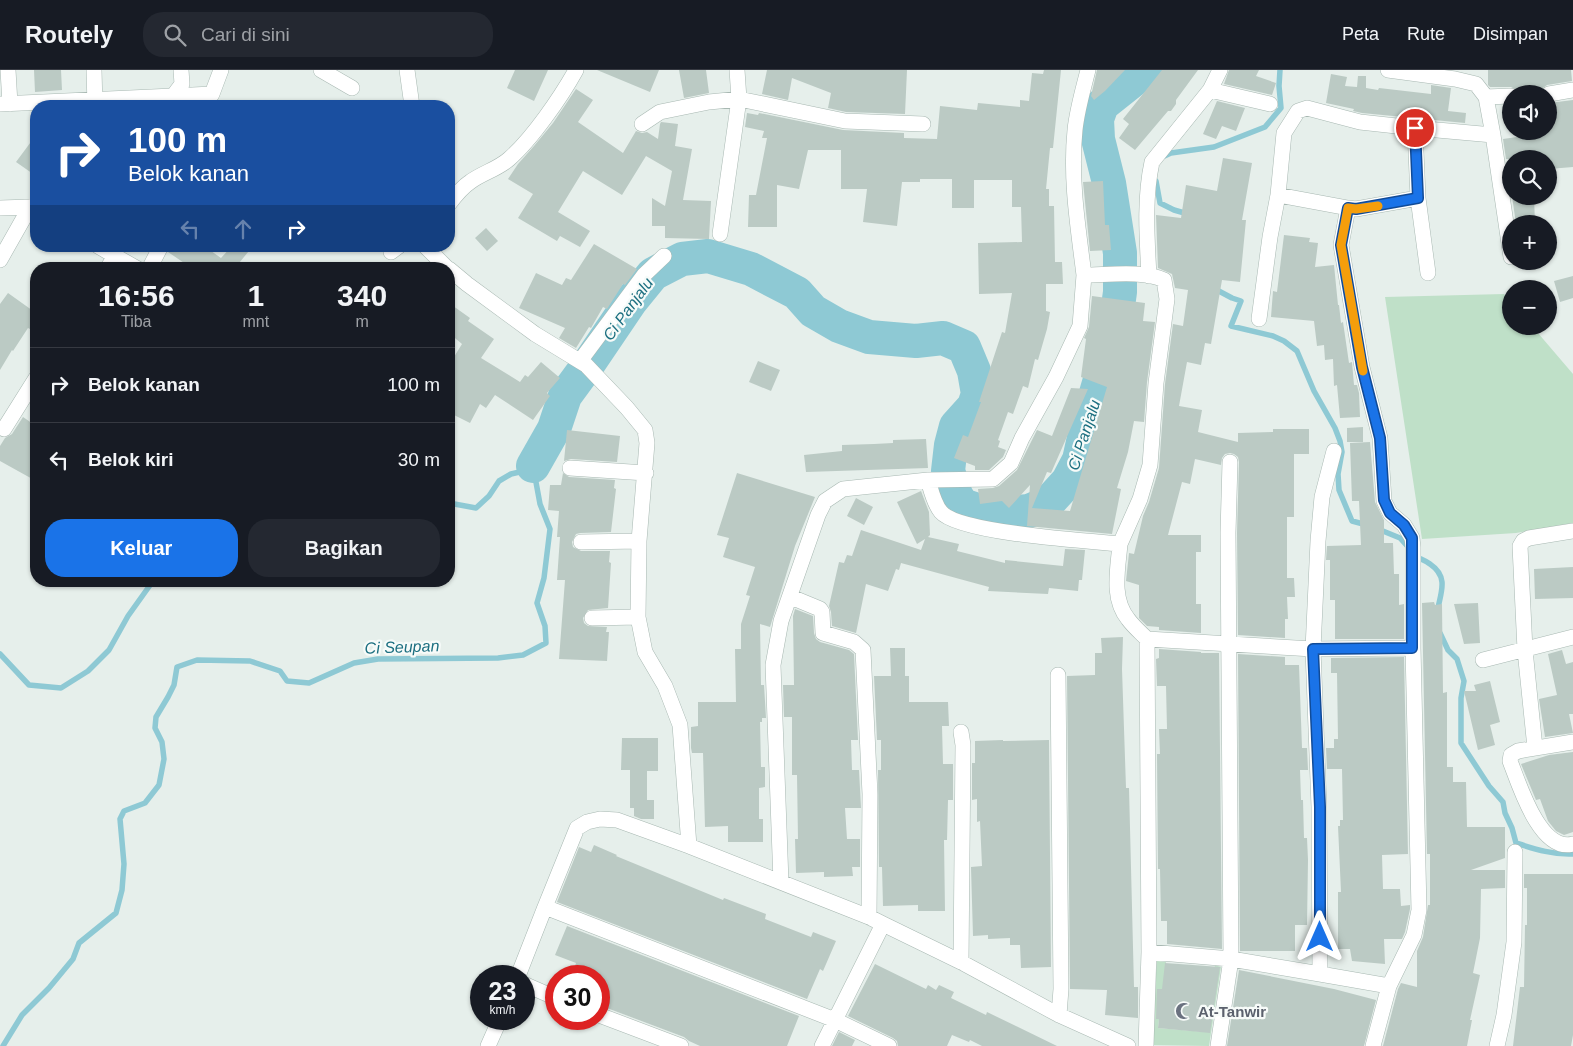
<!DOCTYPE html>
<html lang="id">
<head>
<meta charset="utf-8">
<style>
	body { margin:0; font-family:Arial,sans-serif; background:#242831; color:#f1f3f6; height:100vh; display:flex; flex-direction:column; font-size:19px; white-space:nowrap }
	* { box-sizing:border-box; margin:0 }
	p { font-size:16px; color:#9ea1a6 }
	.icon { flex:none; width:28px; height:28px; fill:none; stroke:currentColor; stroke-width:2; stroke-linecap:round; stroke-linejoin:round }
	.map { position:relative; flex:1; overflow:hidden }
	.sheet { position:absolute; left:30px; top:192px; width:425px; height:325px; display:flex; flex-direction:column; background:#171b24; border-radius:20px; box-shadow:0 1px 4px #0004 }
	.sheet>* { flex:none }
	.hud { position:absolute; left:30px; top:30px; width:425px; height:152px; border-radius:20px; box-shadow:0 1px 4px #0004; background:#1a4fa0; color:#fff; overflow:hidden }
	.controls { position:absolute; left:1502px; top:15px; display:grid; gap:10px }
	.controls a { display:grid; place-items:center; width:55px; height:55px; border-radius:50%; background:#171b24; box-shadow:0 1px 4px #0004; font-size:25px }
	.speed { position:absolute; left:470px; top:895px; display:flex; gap:10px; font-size:25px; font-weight:700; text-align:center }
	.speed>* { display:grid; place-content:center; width:65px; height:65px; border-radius:50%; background:#171b24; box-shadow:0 1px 4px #0004; line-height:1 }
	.speed small { font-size:12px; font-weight:400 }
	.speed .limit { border:8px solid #d22; background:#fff; color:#111 }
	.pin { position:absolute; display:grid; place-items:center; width:42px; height:42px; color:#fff; margin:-21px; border:2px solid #fff; border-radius:50%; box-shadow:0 1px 5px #0007 }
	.me { position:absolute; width:55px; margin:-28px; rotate:0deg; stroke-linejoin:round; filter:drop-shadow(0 0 4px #0008) }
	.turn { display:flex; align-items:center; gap:18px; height:105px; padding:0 15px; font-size:22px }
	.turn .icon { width:65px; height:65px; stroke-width:2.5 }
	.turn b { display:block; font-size:35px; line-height:42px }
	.lanes { display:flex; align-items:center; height:48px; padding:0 15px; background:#0003; justify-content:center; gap:25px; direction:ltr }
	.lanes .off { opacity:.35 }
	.eta { display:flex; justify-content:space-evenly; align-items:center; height:85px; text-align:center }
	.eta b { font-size:30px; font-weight:700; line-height:35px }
	.primary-button { display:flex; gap:10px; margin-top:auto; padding:10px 15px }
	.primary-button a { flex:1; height:58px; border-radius:20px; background:#1a73e8; color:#fff; font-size:20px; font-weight:700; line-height:58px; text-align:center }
	.primary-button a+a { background:#242831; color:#f1f3f6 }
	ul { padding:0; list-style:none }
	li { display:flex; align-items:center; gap:15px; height:75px; padding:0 15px; border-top:1px solid #363941 }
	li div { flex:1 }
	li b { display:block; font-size:19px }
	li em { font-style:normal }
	header { display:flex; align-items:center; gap:30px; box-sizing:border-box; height:70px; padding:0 25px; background:#171b24; border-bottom:1px solid #363941 }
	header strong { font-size:24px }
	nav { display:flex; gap:28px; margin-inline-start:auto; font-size:18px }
	.search { width:350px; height:45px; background:#242831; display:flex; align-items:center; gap:12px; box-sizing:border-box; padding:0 18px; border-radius:20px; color:#9ea1a6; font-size:19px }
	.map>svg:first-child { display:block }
	.green { fill:#bfe0c8 }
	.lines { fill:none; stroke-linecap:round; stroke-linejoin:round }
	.stream { stroke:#8ec9d4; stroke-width:5.5 }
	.river { stroke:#8ec9d4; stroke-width:34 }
	.building { fill:#bbcac4 }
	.street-casing { stroke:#a8b8b2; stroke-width:16 }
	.street { stroke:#fff; stroke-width:15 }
	.route-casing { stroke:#114b97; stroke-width:12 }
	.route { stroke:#1a73e8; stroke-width:9 }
	.slow { stroke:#f59e0b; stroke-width:9 }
	.labels { text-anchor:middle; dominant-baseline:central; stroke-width:4.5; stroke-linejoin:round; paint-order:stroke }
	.worship-label { font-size:15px; font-weight:bold; fill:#5b616d; stroke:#f7fbf9; text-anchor:start }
	.water-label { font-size:16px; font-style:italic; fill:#1c6f80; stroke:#f7fbf9 }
</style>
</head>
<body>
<header>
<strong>Routely</strong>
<div class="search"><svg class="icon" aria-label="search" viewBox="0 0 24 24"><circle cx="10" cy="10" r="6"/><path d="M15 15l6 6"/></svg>Cari di sini</div>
<nav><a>Peta</a><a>Rute</a><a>Disimpan</a></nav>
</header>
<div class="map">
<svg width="1573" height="976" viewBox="0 0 1573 976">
	<rect width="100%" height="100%" fill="#e6efeb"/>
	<!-- green -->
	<path class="green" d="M1504 224 1511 233V256H1532L1573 304V453L1516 463 1422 469 1385 227Z
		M1157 891 1166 892 1158 958 1205 962 1215 895 1221 897 1209 976 1150 975Z"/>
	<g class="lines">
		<!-- stream -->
		<path class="stream" d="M1160 88 1171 83 1214 77 1265 57 1281 38 1279 16 1280 0
			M1156 111 1160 133 1174 140 1188 144
			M1215 219 1232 228 1241 231 1231 256 1273 266 1284 271 1297 281 1314 321 1335 358 1340 371 1342 382 1338 404 1339 420 1352 451 1367 455
			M1378 459 1400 468 1410 479
			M1415 486C1420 489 1425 490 1430 494 1449 507 1441 522 1437 542
			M1440 563 1448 580 1457 589 1464 611 1461 628V673L1489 716 1503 732 1505 743 1512 758 1516 773C1535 779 1553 785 1573 784
			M0 584 29 615 61 618 88 601 109 580 128 546 153 511
			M3 976 22 945 49 918 73 889 79 873 116 843 122 820 124 794 120 749 124 741 145 733 159 715 164 689 162 672 155 658 156 647 168 627 174 615 177 597 197 590 250 591 280 601 287 611 309 613 354 593 378 589 498 588 523 585 546 573 545 556 537 533 544 508 550 459 540 434 533 396 524 401 511 404 499 411 489 426 476 438 449 433"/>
		<!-- river -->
		<path class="river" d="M533 396 554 359 565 326 587 296 631 231 653 204 682 189 708 186 751 199 797 223 813 241 839 256 869 267 916 271 943 268 964 277 974 301 978 324 974 336 956 356 951 375 948 401 956 425 962 435 980 441 1003 443 1029 441 1048 433 1068 411 1079 390 1087 354 1115 258 1120 222V183L1109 113 1098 69 1097 49 1102 35 1146 0"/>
	</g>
	<!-- building -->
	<path class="building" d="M34 0H61L62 20 35 22Z
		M515 0H548L534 31 507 18Z
		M597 0H659L650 22Z
		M679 0H706L709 23 684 28Z
		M767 0H907L905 44 846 42 828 38 831 23 792 8 788 30 762 24Z
		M1044 0H1061L1053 78H1050L1046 119H1049V136H1054L1055 192H1062L1063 214H1046V241L1050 242 1047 259 1038 290 1035 289 1028 318 1023 316 1013 344 1008 342 998 370 1000 371 998 377 1006 380 1003 387 989 400H975V396L954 388 963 365 968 367 981 332H979L1002 262 1005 263 1012 223 979 224 978 173 1022 172 1021 137H1012V110H974V138H952V109H920V112H902L897 156 863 152 867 119H841V80H808L799 119 777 115V157H748L749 125H756L767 68H762L764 61 745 57 747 43 758 45 759 43 843 60 904 63V68L937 69 940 36 977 40 978 33 1020 37V30L1029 31 1032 3 1043 4Z
		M1097 0H1125L1105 21 1094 30 1091 26Z
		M1162 0H1198L1176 30V34L1171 41H1168L1135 80 1119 68 1129 54 1123 49Z
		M1229 0H1259L1256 6 1276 13 1272 25 1224 14Z
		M1488 0H1571L1572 11 1547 15 1540 20 1519 21 1511 17H1490L1488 15Z
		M1331 4 1347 7 1345 16 1357 17 1358 6H1366V18L1378 20 1379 18 1431 24V15L1451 18 1448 41 1466 43 1465 53 1362 43 1353 41 1354 39 1326 33Z
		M576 19 593 30 578 52 623 83 636 61 642 63 647 62 658 69 660 54 661 52 678 54 675 76 692 79 683 130 711 131 709 169 665 168V156H652V128L665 136 672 101 646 86 622 125 583 101 558 142 590 161 580 177 560 166 557 171 518 148 533 124 508 109 518 94 534 76 553 53Z
		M1573 30V97L1549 99V89H1506L1503 69 1517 67 1516 61H1549V33Z
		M1217 31 1245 38 1236 61 1222 56 1216 69 1203 64Z
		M36 65V106L16 92Z
		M1223 88 1252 93 1242 150H1246L1240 212 1222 210 1211 274 1205 273 1201 295 1187 292 1179 336 1202 340 1198 362 1238 372V363L1273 362V359H1309V384H1294V447H1287V508H1294L1295 527H1287L1288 549H1285V568L1238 565 1237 463 1239 392 1238 387 1234 384 1230 383 1225 384 1222 388 1221 395 1195 389 1190 414 1182 412 1168 465H1201V482H1196V534H1201V563L1159 560V557L1147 556 1139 548V515L1126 511 1129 483 1134 484 1143 446 1149 432 1159 398 1165 314 1173 254 1183 256 1188 220 1175 218 1172 204 1158 198 1156 145 1181 148 1186 115 1217 121Z
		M1103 111 1105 155H1109L1111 180 1090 181 1083 112Z
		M1512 126H1534L1535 154H1516Z
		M486 158 498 171 487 181 475 168Z
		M1284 165 1310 168 1309 172 1318 173 1315 197 1334 195 1338 235H1339L1341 253 1343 252 1349 293 1352 292 1354 315H1357L1359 323 1360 347 1340 348 1337 315 1334 316 1333 289 1325 290 1324 275 1317 276 1314 251 1271 247 1273 221 1277 222Z
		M594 174 637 199 625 215 623 214 607 239 603 237 591 258 589 257 576 278 559 268 565 258 519 238 536 203 562 215 566 208 571 210Z
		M170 176H204L221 188 232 176H253L235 198 237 199H193L168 182Z
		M1573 206V228L1560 232 1554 211Z
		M8 223 36 243V249L30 259 28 258 13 281 12 280 0 300V234Z
		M1092 226 1145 233 1143 251 1155 252 1147 312 1144 352 1134 351 1128 382 1117 418 1121 419 1112 464 1027 456 1030 415 1009 438 1002 431 980 434 978 419 993 418 999 416 1017 400 1037 360 1052 366 1071 318 1088 319 1051 403 1047 402 1032 438 1070 441 1107 317 1081 307 1086 269 1084 268 1089 257Z
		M449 233 470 248 468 251 494 269 481 288 520 312 525 305 528 307 541 292 560 308 547 323 550 326 533 350 495 325 486 338 480 334 470 353 450 343 455 332 449 329V295L462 274 449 263Z
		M758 291 780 300 771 321 749 312Z
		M23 347 36 356V411L0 391V376L5 368 12 364Z
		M1363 357V372H1347V358Z
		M567 360 620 366 617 392 571 389 564 391Z
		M926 369 928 398 806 402 804 385 842 381V375L874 374 893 373V370Z
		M1370 372 1375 432 1384 450V473H1393L1394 504H1399V535L1404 534V569H1335V530H1330V490H1326L1327 476 1361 475 1359 431H1352L1350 373Z
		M563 403 569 407 615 410 614 418 616 419 611 462 580 463 576 464 572 472 573 477 581 481H610L609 492 611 493 608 538 588 540 583 548 584 553 588 556 607 557 606 562H609L607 591 559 589 565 510H557L560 467H557L559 441 548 440 550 415H561Z
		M737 403 815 427 795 476 770 557 760 554 761 615H764L766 648H762V652H760L761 697H765V717L759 718V749H763V772H728V756L705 757 703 683H692L691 678V657L698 656V632H736L735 579H741V554L750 526 746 525 755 497 723 487 729 468 717 465Z
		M921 421 929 442 930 465 928 467 959 474 957 481 1005 493V490L1063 496 1065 479 1085 480 1082 510H1079L1078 521 1049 518 1048 524 988 521 989 517 901 493 899 500 896 499 888 521 866 514 856 563 832 556 831 542 829 536 839 492 844 493 847 485 852 486 861 460 921 480 925 469 917 474 897 432Z
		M856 428 873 437 864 455 847 446Z
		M1573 497V528L1535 529 1534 499Z
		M1434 532 1435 535 1442 534 1443 623 1447 622V697H1453V712H1466L1467 757H1505V788L1471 800H1505V818L1481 819 1480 868 1473 903 1480 905 1470 950H1472L1467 976H1383L1398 919 1401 913 1417 917V881L1423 867 1428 835H1430V784H1427L1422 533Z
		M1478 533 1480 573 1464 574 1454 534Z
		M795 539 813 546 814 563 816 569 820 572 849 580 854 584 858 670H851L852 700H859L861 738H845L847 769H860V797H852L853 806 824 807V802L796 803 795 769H798L797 705H792V647H784L783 615H794L793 546Z
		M1123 567 1122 599 1126 718H1129L1134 917H1138V948L1105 945 1107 920 1070 919 1067 606 1095 605V583H1102L1101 568Z
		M890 578H905V606H909V632H948L949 656H942L943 694H953V730H948L947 770H944L945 841H918V835L883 836 882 797H879L878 700H881V670H877L874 606H891Z
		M1159 579 1201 582V583H1219L1222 879 1167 874V851H1161L1160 799H1158L1157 684H1160L1159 659H1167L1166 616H1157L1156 589 1159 588Z
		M1562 580 1566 594 1573 592V644H1569L1573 663 1545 667 1539 629 1557 625 1548 584Z
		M1238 584 1285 587V595H1299L1302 678H1307L1308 700H1300L1301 730H1303L1304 768H1307L1308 790 1307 855H1295V881H1240Z
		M1404 587 1408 784 1382 785 1383 819H1400L1401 836 1410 835V839L1405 862 1402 869H1384L1385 894 1352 891 1350 879H1338V822H1341L1338 756H1340V750H1343L1342 699H1327L1326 678H1334V669H1338L1337 603H1331V588Z
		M1490 611 1500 652 1490 655 1495 675 1478 680 1464 621H1476L1474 615Z
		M622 668H658V701H647V730H654V749H641L634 746V738H630V700H621Z
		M1003 670V671L1049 670 1051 897 1021 898 1020 875H1010V868L988 869V865L973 866 971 797 982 796 980 751 977 752V729L972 730V693H975V671Z
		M1573 682V762L1564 765 1556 761 1548 751 1540 729 1536 730 1521 694 1549 685Z
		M594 775 617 785 616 786 723 830 724 828 766 844 765 849 811 867 813 862 836 871 823 901 820 899 807 929 557 832 579 777 591 782Z
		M1524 804H1573V965L1571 976H1513L1520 917H1524L1525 855H1527V818H1524Z
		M567 856 799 946 787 976H700L689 971 684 967 599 935V906H572L576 893 555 885Z
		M1165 893 1220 897 1210 963 1158 958 1159 949H1156L1157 919H1162Z
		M875 894 926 919 928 915 936 920 939 915 954 922 951 928 986 945 987 942 1057 976H982L970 970 969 972 952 965 947 976H898L897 971 893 968 848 946Z
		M1239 900 1334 919 1376 930 1364 976H1227Z
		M839 962 855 970 852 976H832Z"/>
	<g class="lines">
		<!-- street casing -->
		<g class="street-casing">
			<path id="street" d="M8 0 10 34
				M94 0 95 36
				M321 0 352 18
				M407 0 412 36
				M1388 0 1455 9 1476 14 1486 27
				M1210 20 1270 34
				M1549 24 1573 20
				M0 34 173 26 182 14 181 0
				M174 36 173 26 212 24 221 0
				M642 54 660 42 709 32 739 29 845 51 923 54
				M1415 58 1493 65 1511 187
				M1493 65 1486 27 1511 26
				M1278 125 1284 63 1298 41 1307 38 1360 52 1415 58 1418 128
				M449 134C455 126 461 118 470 112 482 103 498 99 509 89 532 69 561 27 576 0
				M0 138 30 137 36 140
				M720 164 739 29 737 0
				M98 176 115 186
				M425 176 448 199
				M391 182 399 176
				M0 190 30 137
				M107 199 115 186 138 199
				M149 199 161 176
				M449 199 467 214 535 264 586 295 627 338 645 360 647 373 639 471 638 547 645 582 665 616 680 655 689 776
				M1084 205C1078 157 1070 108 1075 60 1077 40 1083 20 1088 0
				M1149 206C1147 168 1144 129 1152 92L1210 20 1220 0
				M1259 249 1270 167 1278 125 1348 138
				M580 291 644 205 664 186
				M4 359 36 308
				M570 398 646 403
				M581 472 639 471
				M1120 474C1118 499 1111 528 1128 549 1133 556 1140 562 1147 569
				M791 527 820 539 822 542 823 563 854 572 863 580 870 724 869 847
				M592 548 638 547
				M1483 590 1573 567
				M1058 605 1061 919 1059 945
				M1573 672 1518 681 1511 685 1510 691C1519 714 1540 783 1573 774
				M1535 678 1525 580 1520 476 1523 471 1529 468 1573 461
				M781 812 773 595 781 551 818 445 825 431 843 419 928 410 993 409 1011 393 1022 368 1056 307 1080 256 1084 205C1107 205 1144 200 1164 210L1167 229 1156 313 1150 395 1140 429 1120 474C1087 471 959 463 941 442 934 434 931 420 928 410
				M883 854 869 847 689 776 617 750 600 749 587 752 577 758 545 837 835 950 883 854 961 892 1059 945 1128 976
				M1149 882 1147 569 1313 579 1413 578
				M961 892 963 675 961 662
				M1320 904 1389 916
				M518 906 545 837
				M524 914 556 928
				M599 945 681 976
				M488 976 500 949
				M822 976 835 950 889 976
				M1146 976 1149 882 1231 889 1320 904 1319 737 1313 579 1318 471 1322 427 1334 381
				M1218 976 1231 889 1228 463 1230 392
				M1373 976 1389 916 1414 865 1419 840 1413 578V477L1412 468 1404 455 1390 443 1384 431 1380 368 1362 297 1341 175 1348 138 1356 139 1418 128 1428 203
				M1497 976 1504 945 1514 872 1515 782"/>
		</g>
		<!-- street -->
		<use href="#street" class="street"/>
	</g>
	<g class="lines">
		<!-- route casing -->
		<g class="route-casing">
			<path id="route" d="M1320 867V737L1313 579 1412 578V468L1404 455 1390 443 1384 430 1380 368 1362 297 1341 175 1348 138 1356 139 1418 128 1415 58"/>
		</g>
		<!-- route -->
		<use href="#route" class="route"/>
		<!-- slow -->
		<path class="slow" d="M1363 301 1341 175 1348 138 1356 139 1378 136"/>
	</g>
	<!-- icons -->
	<defs>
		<g id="mosque-bare" transform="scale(1.35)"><path d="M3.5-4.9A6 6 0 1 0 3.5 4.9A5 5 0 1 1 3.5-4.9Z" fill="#6b7280" stroke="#f7fbf9" stroke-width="2.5" paint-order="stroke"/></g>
	</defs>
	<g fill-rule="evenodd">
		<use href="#mosque-bare" x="1184" y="941"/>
	</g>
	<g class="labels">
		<!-- worship labels -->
		<g class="worship-label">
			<text x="1198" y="941">At-Tanwir</text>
		</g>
		<!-- water labels -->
		<g class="water-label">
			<text transform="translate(628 239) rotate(-54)">Ci Panjalu</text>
			<text transform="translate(1084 365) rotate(-72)">Ci Panjalu</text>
			<text transform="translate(402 577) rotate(-2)">Ci Seupan</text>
		</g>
	</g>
</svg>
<div class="controls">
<a><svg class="icon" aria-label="sound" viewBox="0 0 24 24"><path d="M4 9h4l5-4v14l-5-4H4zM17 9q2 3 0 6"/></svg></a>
<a><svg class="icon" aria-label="search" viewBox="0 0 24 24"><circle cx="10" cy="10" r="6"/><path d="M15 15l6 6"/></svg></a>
<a>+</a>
<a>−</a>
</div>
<div class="speed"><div>23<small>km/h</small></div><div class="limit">30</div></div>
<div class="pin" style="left:1415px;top:58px;background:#d93025"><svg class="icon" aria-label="arrive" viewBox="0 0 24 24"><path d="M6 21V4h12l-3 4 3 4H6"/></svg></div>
<svg class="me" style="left:1320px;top:867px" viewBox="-20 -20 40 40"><path d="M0-17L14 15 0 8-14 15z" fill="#1a73e8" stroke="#fff" stroke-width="4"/></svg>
<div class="hud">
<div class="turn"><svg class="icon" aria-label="right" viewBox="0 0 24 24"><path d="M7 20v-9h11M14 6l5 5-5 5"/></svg><div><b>100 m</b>Belok kanan</div></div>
<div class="lanes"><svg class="icon off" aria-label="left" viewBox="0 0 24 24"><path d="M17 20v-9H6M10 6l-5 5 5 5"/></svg><svg class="icon off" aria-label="ahead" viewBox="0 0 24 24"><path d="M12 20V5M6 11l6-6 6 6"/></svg><svg class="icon" aria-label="right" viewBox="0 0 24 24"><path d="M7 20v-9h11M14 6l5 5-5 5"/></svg></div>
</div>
<section class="sheet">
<div class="eta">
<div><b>16:56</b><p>Tiba</p></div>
<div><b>1</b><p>mnt</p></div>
<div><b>340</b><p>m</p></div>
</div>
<ul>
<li><svg class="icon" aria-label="right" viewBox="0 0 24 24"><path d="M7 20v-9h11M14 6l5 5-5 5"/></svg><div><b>Belok kanan</b></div><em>100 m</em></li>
<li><svg class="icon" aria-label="left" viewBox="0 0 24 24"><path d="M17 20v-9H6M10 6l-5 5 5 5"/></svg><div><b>Belok kiri</b></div><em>30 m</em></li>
</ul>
<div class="primary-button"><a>Keluar</a><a>Bagikan</a></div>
</section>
</div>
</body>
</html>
